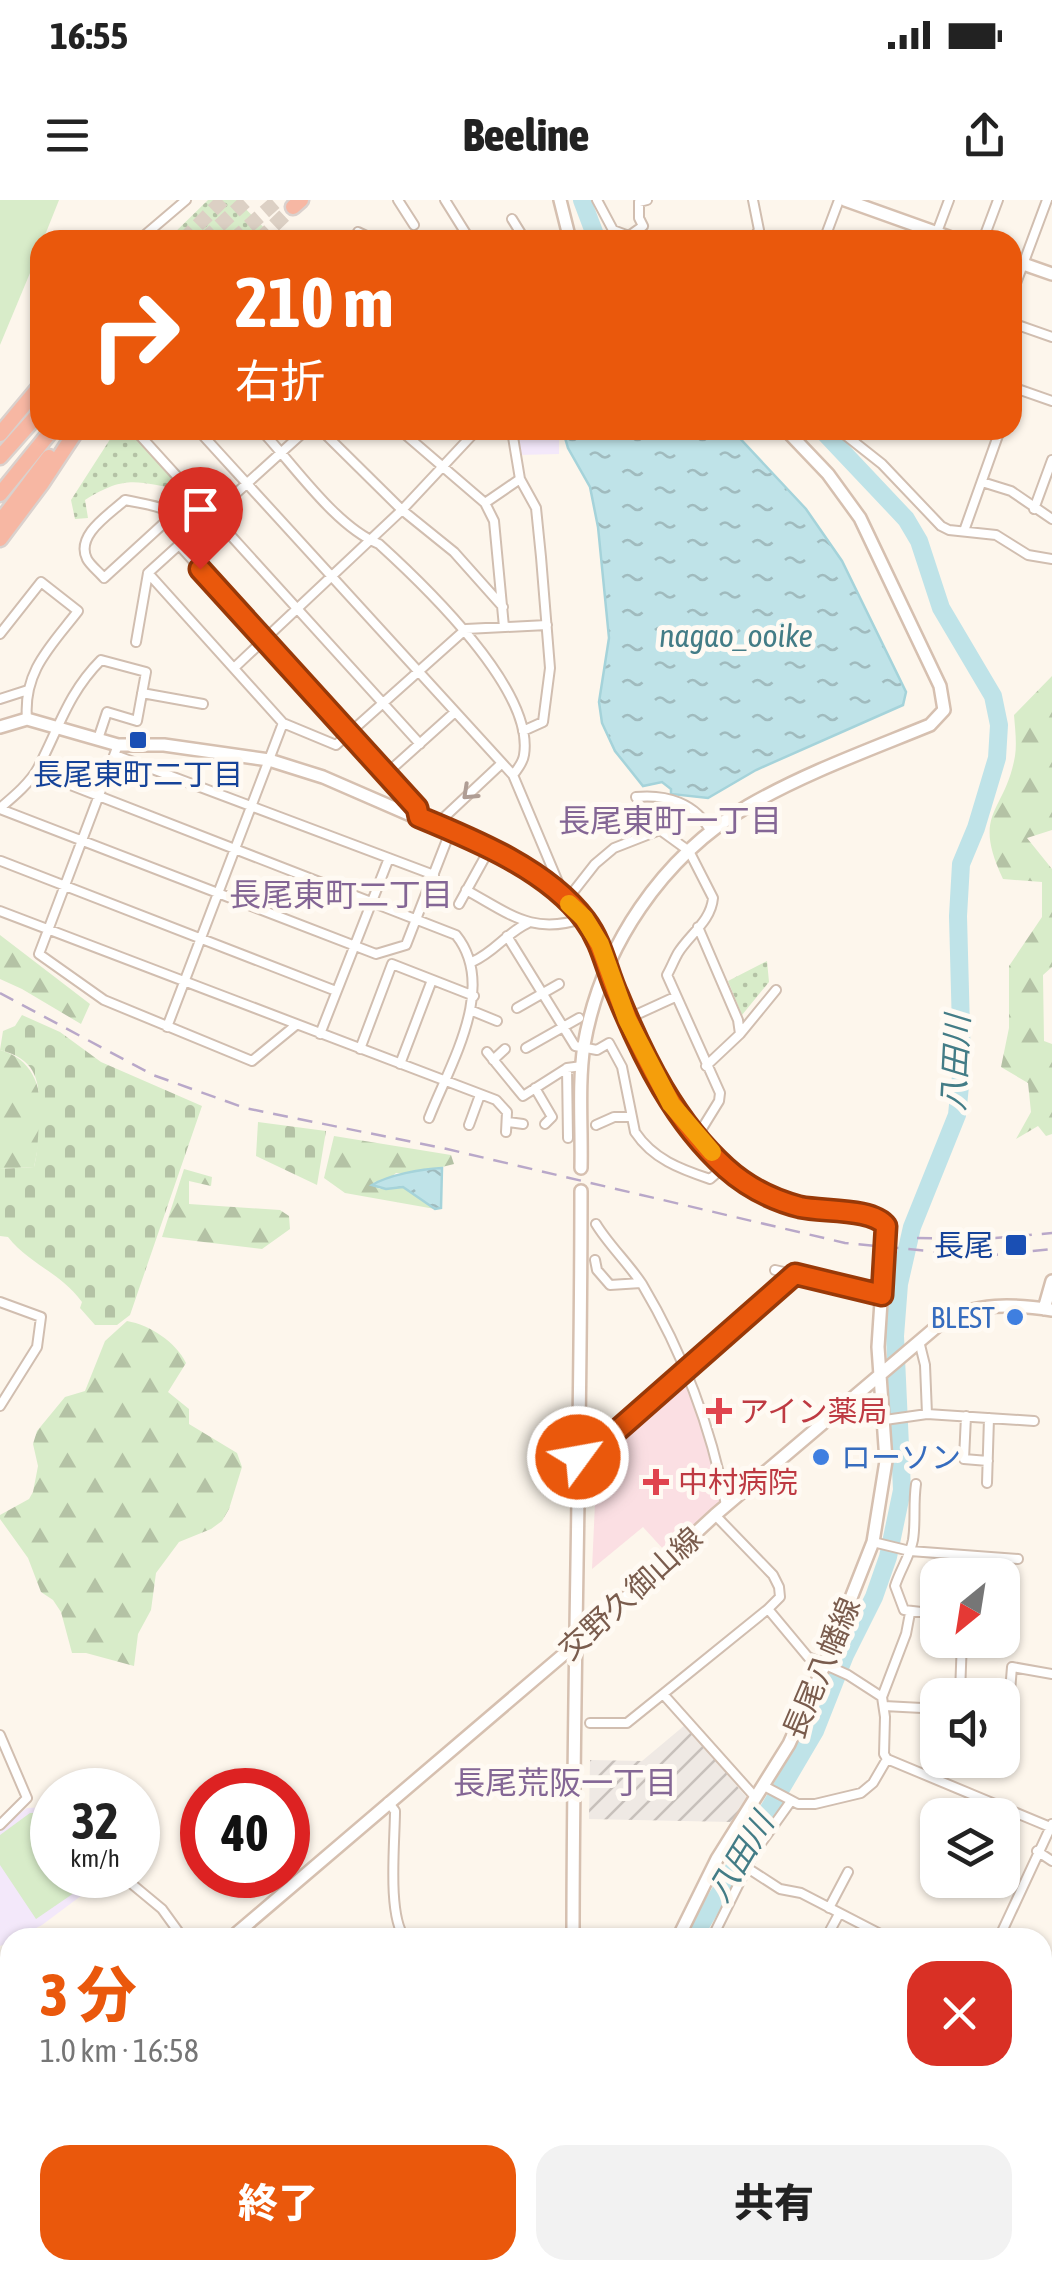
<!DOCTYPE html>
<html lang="ja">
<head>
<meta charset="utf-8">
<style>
	body { margin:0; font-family:"Asap Condensed","Noto Sans JP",sans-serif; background:#f2f2f2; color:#222; height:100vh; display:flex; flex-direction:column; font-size:38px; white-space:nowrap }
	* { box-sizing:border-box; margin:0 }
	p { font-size:32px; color:#767676 }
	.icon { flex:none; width:55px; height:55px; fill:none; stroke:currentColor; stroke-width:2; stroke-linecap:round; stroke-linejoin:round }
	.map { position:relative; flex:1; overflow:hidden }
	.sheet { position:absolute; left:0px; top:1728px; width:1052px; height:352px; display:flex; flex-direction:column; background:#fff; border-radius:30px 30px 0 0; box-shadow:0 2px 8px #0004 }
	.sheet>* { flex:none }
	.hud { position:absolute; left:30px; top:30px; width:992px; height:210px; border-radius:30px; box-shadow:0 2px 8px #0004; background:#ea580c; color:#fff; overflow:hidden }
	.needle { width:65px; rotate:210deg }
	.controls { position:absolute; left:920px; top:1358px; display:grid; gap:20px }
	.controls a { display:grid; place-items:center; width:100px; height:100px; border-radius:20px; background:#fff; box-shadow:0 2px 8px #0004; font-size:50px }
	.speed { position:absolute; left:30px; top:1568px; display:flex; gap:20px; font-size:50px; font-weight:700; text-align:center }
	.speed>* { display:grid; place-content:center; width:130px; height:130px; border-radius:50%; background:#fff; box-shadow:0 2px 8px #0004; line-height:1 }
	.speed small { font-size:25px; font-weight:400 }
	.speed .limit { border:15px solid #d22; background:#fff; color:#111 }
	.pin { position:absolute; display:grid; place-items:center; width:85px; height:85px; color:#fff; margin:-102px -42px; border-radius:50% 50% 50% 0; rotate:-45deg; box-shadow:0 0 10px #0007 }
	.pin .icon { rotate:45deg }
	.me { position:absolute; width:110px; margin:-55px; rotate:58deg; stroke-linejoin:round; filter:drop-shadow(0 0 8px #0008) }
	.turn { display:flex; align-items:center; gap:35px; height:210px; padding:0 40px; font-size:45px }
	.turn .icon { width:130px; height:130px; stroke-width:2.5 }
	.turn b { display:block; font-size:70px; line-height:85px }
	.round { display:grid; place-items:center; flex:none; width:105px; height:105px; border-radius:30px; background:#f2f2f2 }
	.head { display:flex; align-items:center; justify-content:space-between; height:170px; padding:0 40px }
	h1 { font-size:60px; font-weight:800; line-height:75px; color:#ea580c }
	.button { display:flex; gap:20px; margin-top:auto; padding:20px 40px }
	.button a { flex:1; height:115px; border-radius:30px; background:#ea580c; color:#fff; font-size:40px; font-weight:800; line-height:115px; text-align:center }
	.button a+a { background:#f2f2f2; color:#222 }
	.status { display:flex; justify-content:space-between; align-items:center; height:70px; padding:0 50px; background:#fff; direction:ltr }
	.status svg { height:28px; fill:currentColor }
	header { display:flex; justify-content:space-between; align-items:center; height:130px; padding:0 40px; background:#fff; font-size:45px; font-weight:800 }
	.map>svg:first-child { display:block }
	.industrial { fill:url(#industrial-furrows) }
	.education { fill:#f3e8fa }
	.medical { fill:#fbdfe3 }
	.green { fill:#d8ecc9 }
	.forest { fill:url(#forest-firs) }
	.cemetery { fill:url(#cemetery-stones) }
	.park { fill:url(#park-dots) }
	.water { fill:url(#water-ripples); stroke:#a5d3da; stroke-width:2.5 }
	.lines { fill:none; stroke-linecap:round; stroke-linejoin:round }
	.river { stroke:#bfe3e8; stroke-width:18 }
	.highway-tunnel { stroke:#dcd0c4; stroke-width:14; stroke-dasharray:14 7; stroke-linecap:butt }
	.street-casing { stroke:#d1beb0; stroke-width:12 }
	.secondary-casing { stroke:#d6c0b0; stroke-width:16 }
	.highway-casing { stroke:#dad1cd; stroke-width:19 }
	.street { stroke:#fff; stroke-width:8 }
	.secondary { stroke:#fff; stroke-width:11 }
	.highway { stroke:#f7b7a3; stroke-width:14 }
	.rail { stroke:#b9a8c9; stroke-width:2.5; stroke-dasharray:15 10; stroke-linecap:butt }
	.oneway { stroke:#af9d94 }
	.route-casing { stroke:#983908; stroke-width:25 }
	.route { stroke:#ea580c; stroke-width:18 }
	.slow { stroke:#f59e0b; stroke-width:18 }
	.transit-dot { fill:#1a4fb4; stroke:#fffaf3; stroke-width:4 }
	.shop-dot { fill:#3f7fe0; stroke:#fffaf3; stroke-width:4 }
	.health-dot { fill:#e0444e; stroke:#fffaf3; stroke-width:4 }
	.labels { text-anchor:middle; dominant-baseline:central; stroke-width:10; stroke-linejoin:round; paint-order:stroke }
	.transit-label { font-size:30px; fill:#164399; stroke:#fffaf3 }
	.shop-label { font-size:30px; fill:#366cbe; stroke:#fffaf3; text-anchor:end }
	.health-label { font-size:30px; fill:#be3a42; stroke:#fffaf3; text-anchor:start }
	.street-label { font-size:30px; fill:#7a5c4d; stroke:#fffaf3 }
	.water-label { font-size:32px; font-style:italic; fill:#437c86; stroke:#fffaf3 }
	.neighbourhood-label { font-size:32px; fill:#846695; stroke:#fffaf3 }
</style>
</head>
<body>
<div class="status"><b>16:55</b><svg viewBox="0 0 49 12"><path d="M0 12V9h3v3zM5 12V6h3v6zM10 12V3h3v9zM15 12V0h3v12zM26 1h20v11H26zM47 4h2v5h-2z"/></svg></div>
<header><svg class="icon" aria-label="menu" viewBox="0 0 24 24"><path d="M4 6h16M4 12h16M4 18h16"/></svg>Beeline<svg class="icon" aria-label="share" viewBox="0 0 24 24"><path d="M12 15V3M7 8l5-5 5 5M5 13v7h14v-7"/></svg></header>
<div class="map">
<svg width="1052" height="2078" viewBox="0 0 1052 2078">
	<defs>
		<pattern id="industrial-furrows" width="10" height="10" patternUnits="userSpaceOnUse" patternTransform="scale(2.5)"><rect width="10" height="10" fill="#efe9e4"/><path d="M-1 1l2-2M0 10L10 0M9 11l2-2" fill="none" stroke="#c7c0bb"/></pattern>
		<pattern id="forest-firs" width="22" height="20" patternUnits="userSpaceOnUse" patternTransform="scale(2.5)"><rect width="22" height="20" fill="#d8ecc9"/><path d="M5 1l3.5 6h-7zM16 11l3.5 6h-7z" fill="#b4c2a5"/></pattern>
		<pattern id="cemetery-stones" width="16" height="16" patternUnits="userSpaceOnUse" patternTransform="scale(2.5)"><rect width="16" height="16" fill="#d8ecc9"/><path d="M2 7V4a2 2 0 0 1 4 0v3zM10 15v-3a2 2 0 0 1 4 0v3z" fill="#b4c2a5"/></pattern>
		<pattern id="park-dots" width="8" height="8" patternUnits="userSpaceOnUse" patternTransform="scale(2.5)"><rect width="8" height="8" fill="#d8ecc9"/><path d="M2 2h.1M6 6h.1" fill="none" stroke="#b4c2a5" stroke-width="1.8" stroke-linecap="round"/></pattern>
		<pattern id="water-ripples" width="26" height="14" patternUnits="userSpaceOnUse" patternTransform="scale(2.5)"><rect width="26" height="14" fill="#bfe3e8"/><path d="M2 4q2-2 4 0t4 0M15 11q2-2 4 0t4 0" fill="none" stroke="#a0bbbe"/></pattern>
	</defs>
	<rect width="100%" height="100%" fill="#fdf6ec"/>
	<!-- industrial -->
	<path class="industrial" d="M685 1525 748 1599 731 1622 589 1619 590 1560 642 1561Z"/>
	<!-- education -->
	<path class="education" d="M515 230H559V254L519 255Z
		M52 1607V1675H109L42 1725 19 1737 10 1738V1742L0 1746V1629L27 1608Z"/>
	<!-- medical -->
	<path class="medical" d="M685 1182 714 1257 720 1304 665 1351 643 1327 592 1369 597 1259Z"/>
	<!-- green -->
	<path class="green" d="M0 0H59L43 40H40V49L0 145Z
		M30 1613H52V1675H90L93 1680 36 1719 0 1665V1635Z"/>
	<!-- forest -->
	<path class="forest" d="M1052 476V630L1027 638 1052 669V767L1043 775 1044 841 1052 844V934L1046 936 1038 926 1016 939 1031 912 1028 883 1001 867 1009 828V766L1042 717V682L1003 679C971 611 1005 614 1015 556 1017 543 1015 528 1014 515Z
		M0 735 90 804 81 824 22 789 0 779Z
		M0 850C52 864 43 925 34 967L0 969Z
		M334 936 451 955 454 964 414 974 396 973 387 980 374 982 379 989 403 987 435 1009 345 993 324 978Z
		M184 969 212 977 211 986 189 981V1004L280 1010 289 1016 290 1029 262 1049 162 1037Z
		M127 1121C150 1125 176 1142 186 1163L168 1192 189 1209V1224L237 1253 242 1267 229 1309 222 1321 211 1329 179 1342 156 1373 151 1410 138 1434 134 1466 86 1453H72L61 1412 53 1400 41 1392 28 1358 0 1319V1315L29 1299 33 1292 38 1266 33 1244 37 1231 65 1197 85 1191 105 1141Z
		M10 2038V2070H179L163 2078H0V2042Z"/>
	<!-- cemetery -->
	<path class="cemetery" d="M22 815 60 832 101 862 202 906 130 1115 117 1125H95L80 1108 82 1102C59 1071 30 1065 8 1037L0 1036V969L34 967C38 951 38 936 39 919 40 883 39 860 0 850L3 831 15 826Z
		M258 922 326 931 317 985 256 956Z"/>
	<!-- park -->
	<path class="park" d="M208 0H237L274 38 167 40Z
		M116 230H131L185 290C137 283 128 273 85 300L88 318 75 319 71 300Z
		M767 761 769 782 742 815 728 781Z"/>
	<!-- water -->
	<path class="water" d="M616 230 626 238 633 237 634 230H732L806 309 842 361 906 492 903 505 756 570 708 598 671 594V589L662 582 643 586 615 551 602 523 599 502 609 438 598 327 590 287 568 248 563 231Z
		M442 968 441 1008 435 1009 403 987 386 989 372 985C389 975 420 969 442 968Z"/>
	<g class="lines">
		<!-- river -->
		<path class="river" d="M582 0 597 40
			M693 1738 815 1531 845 1455 874 1397 888 1357 902 1290 895 1136 899 1084 912 1027 957 915 962 866 958 716 961 664 976 628 997 558 999 525 993 496 941 408 919 341 906 319 822 230"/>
		<!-- highway-tunnel -->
		<path class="highway-tunnel" d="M183 40 223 0
			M204 40 247 0
			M233 40 278 0
			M259 40 293 7"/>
		<!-- street casing -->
		<g class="street-casing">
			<path id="street" d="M398 0 414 25
				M445 0 470 40
				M597 0 613 30 629 36
				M512 19 525 40
				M139 40 186 0
				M354 40 358 32 375 40
				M632 40 629 36 643 26 639 18V2L647 0
				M752 40 759 30 753 0
				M824 40 839 0
				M934 40 949 0
				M983 40 998 0
				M1012 94 1047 0
				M1012 123 1052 137
				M1012 187 1052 201
				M135 230 420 544
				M198 230 513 575 566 701
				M261 230C294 265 335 326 379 344 423 384 535 490 524 555 523 562 517 570 513 575
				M321 230 402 310 454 352 503 407
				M400 230 485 303 494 321 504 427
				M839 230 882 264 941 326 949 330 996 335 1028 355 1052 359
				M513 237 520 279 536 308 541 357 550 468 543 522 523 531
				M982 282 1011 291 1052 319
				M485 303 520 279
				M1034 309 1052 260
				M174 314 104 378C99 372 90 365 87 359 75 335 110 314 125 300 164 308 164 304 192 333
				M964 331 1000 230
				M179 345 417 608 419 617
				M148 373 283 523 336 545 466 429 547 425
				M0 434 41 382 78 411C51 446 23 471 27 519
				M136 442 148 373 306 230
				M234 468 402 310 475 232
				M142 493 203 504
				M0 499 28 490
				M118 545 39 754 104 800 252 861 296 825
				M115 555 434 675
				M37 572 456 735C498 787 450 864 429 918
				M386 574 455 512
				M636 597C666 594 696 603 711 632
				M0 608C13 597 30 583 38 568 59 528 68 493 101 460L146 472 137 521 107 512 98 539
				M0 609 376 754 406 745 450 632
				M437 624 502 563
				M1 661 336 791
				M466 690C510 714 533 736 584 718
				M566 701 595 664 614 648 660 630 689 651 713 698C711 721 690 734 678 753 674 760 671 768 667 775L720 893 719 901 698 935
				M459 704 490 648
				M0 711 496 900 507 912 506 932
				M698 727 738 820 740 834 706 866
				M507 736 575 846 597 850 609 843 622 867 635 932C653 959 680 969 710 979L724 967
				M472 762C495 752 506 733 528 723
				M517 808 559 784
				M470 810 497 821
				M627 819 675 797
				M167 827 283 523
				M320 834 389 658
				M740 834 776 790
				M526 848 579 818
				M360 849 392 764 474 796
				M487 852 523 896 567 868 582 866
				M493 860 505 849
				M400 864 432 780
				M567 868 568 938
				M535 888 552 917 545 924
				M508 922 523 924
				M469 925 480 895
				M596 925 614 917H632
				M596 1024C608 1044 628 1063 642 1084 683 1153 711 1227 726 1305
				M595 1060 597 1070 610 1085 641 1083
				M775 1070 883 1095
				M0 1102 41 1117 37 1147 0 1206
				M919 1141 925 1165 927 1214
				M966 1216 964 1259 988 1261
				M885 1220 927 1214 1034 1221
				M578 1265 795 1074
				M987 1283 989 1218
				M916 1284C913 1305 916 1321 913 1340 910 1356 900 1370 895 1386L904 1410 938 1414
				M715 1315 773 1375 779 1387 780 1397 768 1409 808 1457 848 1475 882 1497 885 1517 884 1554 887 1559 873 1583 861 1593 815 1604H798L764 1586
				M873 1342 910 1351 1018 1359
				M960 1493 962 1440
				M663 1494 768 1409
				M941 1495 1011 1494
				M882 1497 906 1434 910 1413
				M884 1506 922 1508
				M938 1519V1531
				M590 1523H627L663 1494 756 1598
				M0 1535 27 1598 0 1625
				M1006 1540 1012 1467 1052 1474
				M887 1559 1050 1627
				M388 1602 395 1611C395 1641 387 1716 405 1738
				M1037 1651 1052 1661
				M746 1667 780 1689 801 1693 888 1738
				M121 1675 162 1709 183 1738
				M829 1708 848 1672
				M712 1738 754 1653 791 1601
				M826 1738 839 1714
				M999 1738 1052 1624
				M423 2070 425 2078
				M923 2070 927 2078
				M494 2078 510 2070
				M838 2078 841 2070"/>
		</g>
		<!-- secondary casing -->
		<g class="secondary-casing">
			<path id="secondary" d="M560 0 570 40
				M845 0 957 40
				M1012 60 1052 74
				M0 527 27 519 118 545H164L269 560 323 577 514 660 584 718 600 744 627 819 671 904 724 967 742 981 779 1000 799 1007 873 1015 886 1026 878 1147 886 1261 873 1342 825 1464 789 1544 717 1659 678 1738
				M581 968C582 928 578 885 584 845 601 747 662 657 748 606 805 573 869 550 930 525L944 510 940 486 860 318 828 274 786 230
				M1044 1109 1052 1081
				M231 1738 577 1443 715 1315 941 1123C976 1102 1013 1104 1052 1110
				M573 1738C573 1489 581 1240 581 991
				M0 1920 10 1914
				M663 2070 668 2078
				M646 2078V2070"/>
		</g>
		<!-- highway casing -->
		<g class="highway-casing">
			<path id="highway" d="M293 7 301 0
				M0 234 40 186
				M0 257 40 212
				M0 294 52 230
				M0 322 49 257
				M0 339 42 283 77 230"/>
		</g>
		<!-- street -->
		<use href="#street" class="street"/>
		<!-- secondary -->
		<use href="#secondary" class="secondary"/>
		<!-- highway -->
		<use href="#highway" class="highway"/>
		<!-- rail -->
		<path class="rail" d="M0 793 153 875 245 908 447 949 845 1043 982 1056 1052 1049
			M917 1038 983 1039 1052 1033"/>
	</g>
	<!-- one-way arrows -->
	<defs><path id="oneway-chevron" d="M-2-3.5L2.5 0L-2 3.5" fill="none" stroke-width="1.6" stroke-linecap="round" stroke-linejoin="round" transform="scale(2.5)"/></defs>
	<use class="oneway" href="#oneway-chevron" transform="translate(469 593) rotate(137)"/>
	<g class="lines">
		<!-- route casing -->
		<g class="route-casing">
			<path id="route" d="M200 369 417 608 419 617C475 640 548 670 585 720 603 744 606 770 618 796 644 859 675 922 726 968 746 986 773 1000 800 1007 823 1012 873 1008 886 1026L882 1095 795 1074 578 1265V1257"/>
		</g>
		<!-- route -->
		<use href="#route" class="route"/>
		<!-- slow -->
		<path class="slow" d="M569 704 584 718 600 744 627 819 671 904 712 952"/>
	</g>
	<!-- markers -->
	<g class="transit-dot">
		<rect x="128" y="530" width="20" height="20" rx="5"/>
		<rect x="1004" y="1033" width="24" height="24" rx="5"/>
	</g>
	<g class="shop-dot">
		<circle cx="1015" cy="1117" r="10"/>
		<circle cx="821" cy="1257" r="10"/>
	</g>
	<g class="health-dot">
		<path d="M714 1196h10v10h10v10h-10v10h-10v-10h-10v-10h10z"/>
		<path d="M651 1267h10v10h10v10h-10v10h-10v-10h-10v-10h10z"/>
	</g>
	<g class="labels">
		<!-- transit labels -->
		<g class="transit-label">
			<text x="138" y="574">長尾東町二丁目</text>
			<text x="994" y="1045" text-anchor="end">長尾</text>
		</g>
		<!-- shop labels -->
		<g class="shop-label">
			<text x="995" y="1117">BLEST</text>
			<text x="841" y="1257" text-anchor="start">ローソン</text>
		</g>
		<!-- health labels -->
		<g class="health-label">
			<text x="739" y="1211">アイン薬局</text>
			<text x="678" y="1282">中村病院</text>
		</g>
		<!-- street labels -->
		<g class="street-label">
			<text transform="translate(630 1393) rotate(-42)">交野久御山線</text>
			<text transform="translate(821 1468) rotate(-67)">長尾八幡線</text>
		</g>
		<!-- water labels -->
		<g class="water-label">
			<text x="736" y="435">nagao_ooike</text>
			<text transform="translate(955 863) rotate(-87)">八田川</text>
			<text transform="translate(740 1657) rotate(-59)">八田川</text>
		</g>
		<!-- neighbourhood labels -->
		<g class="neighbourhood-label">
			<text x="670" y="620">長尾東町一丁目</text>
			<text x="341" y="694">長尾東町二丁目</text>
			<text x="565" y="1582">長尾荒阪一丁目</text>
		</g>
	</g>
</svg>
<div class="controls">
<a><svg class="needle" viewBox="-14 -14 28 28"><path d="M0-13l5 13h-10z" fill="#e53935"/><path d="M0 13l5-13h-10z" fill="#767676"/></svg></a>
<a><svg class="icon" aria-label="sound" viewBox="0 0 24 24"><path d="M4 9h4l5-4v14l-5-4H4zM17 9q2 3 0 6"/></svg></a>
<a><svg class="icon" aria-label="layers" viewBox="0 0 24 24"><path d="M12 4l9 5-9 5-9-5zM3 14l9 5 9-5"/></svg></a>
</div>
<div class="speed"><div>32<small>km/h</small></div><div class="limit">40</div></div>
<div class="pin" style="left:200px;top:369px;background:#d93025"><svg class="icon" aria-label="arrive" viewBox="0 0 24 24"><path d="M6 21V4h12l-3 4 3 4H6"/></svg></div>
<svg class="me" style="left:578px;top:1257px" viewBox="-20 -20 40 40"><circle r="17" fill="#ea580c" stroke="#fff" stroke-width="3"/><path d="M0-11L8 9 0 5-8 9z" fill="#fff"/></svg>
<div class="hud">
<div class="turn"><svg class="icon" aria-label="right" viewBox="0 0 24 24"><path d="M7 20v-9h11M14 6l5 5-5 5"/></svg><div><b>210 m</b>右折</div></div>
</div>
<section class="sheet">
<div class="head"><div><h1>3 分</h1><p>1.0 km · 16:58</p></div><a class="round" style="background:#d93025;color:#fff"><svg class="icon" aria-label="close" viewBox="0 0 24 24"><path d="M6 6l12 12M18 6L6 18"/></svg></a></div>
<div class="button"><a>終了</a><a>共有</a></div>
</section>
</div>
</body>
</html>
